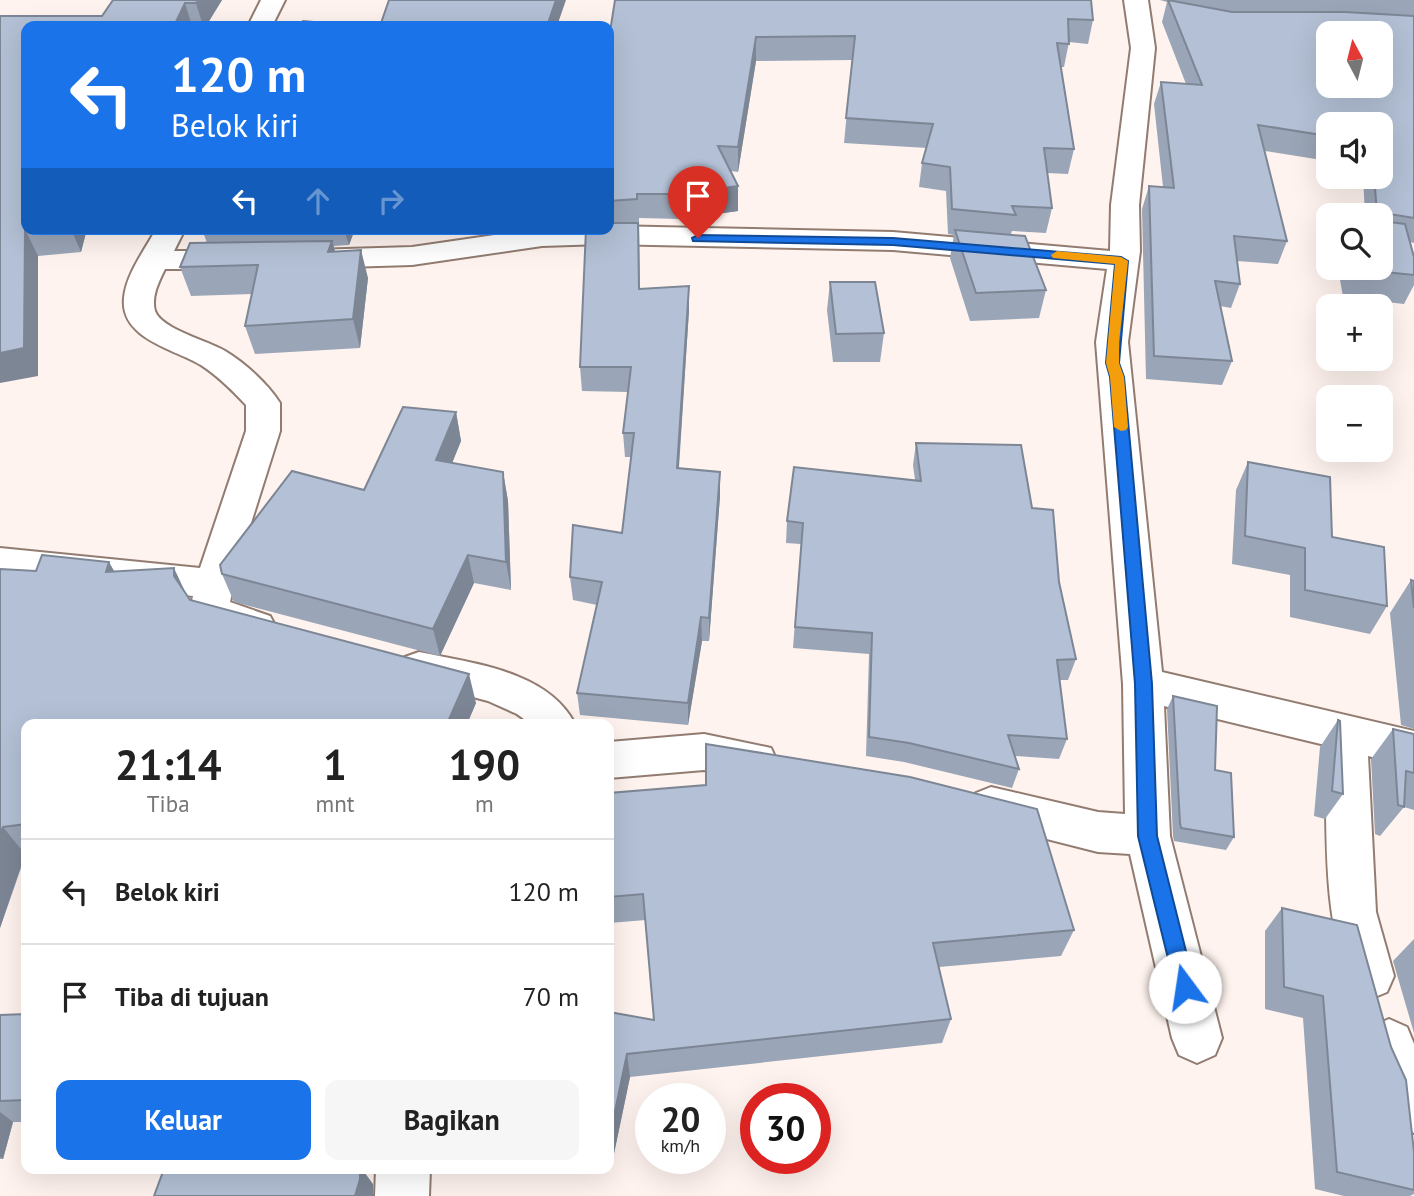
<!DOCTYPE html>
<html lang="id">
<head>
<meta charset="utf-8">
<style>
	body { margin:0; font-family:"PT Sans",sans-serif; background:#f6f6f6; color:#222; height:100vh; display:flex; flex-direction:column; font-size:26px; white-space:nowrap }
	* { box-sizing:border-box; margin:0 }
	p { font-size:23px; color:#767676 }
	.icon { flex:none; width:38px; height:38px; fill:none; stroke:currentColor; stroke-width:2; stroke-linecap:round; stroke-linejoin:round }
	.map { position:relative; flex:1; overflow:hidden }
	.drawer { position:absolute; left:21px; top:719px; width:593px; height:455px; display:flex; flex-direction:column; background:#fff; border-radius:14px; box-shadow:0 7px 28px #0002 }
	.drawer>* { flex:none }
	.banner { position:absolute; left:21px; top:21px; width:593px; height:214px; border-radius:14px; box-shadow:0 7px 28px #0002; background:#1a73e8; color:#fff; overflow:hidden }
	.needle { width:46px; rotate:353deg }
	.tools { position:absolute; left:1316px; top:21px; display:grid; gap:14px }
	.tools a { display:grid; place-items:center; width:77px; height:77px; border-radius:14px; background:#fff; box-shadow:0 7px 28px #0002; font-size:35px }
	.speed { position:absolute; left:635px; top:1083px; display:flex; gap:14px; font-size:35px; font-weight:700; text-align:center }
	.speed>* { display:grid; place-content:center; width:91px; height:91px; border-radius:50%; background:#fff; box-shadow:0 7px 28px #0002; line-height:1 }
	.speed small { font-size:18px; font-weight:400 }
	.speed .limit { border:10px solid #d22; background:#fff; color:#111 }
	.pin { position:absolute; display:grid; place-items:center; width:60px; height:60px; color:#fff; margin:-72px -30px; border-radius:50% 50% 50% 0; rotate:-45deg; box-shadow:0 0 7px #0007 }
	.pin .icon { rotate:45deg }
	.me { position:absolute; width:77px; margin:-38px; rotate:346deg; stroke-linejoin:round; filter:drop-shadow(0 0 5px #0008) }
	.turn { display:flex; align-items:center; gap:24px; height:147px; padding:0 35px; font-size:32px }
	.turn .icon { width:91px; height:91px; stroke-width:2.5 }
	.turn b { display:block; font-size:49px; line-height:60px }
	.lanes { display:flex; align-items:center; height:66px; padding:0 35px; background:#0003; justify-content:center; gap:35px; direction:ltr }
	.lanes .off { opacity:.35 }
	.eta { display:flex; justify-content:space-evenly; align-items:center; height:119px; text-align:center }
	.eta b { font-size:42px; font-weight:600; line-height:49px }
	.button { display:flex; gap:14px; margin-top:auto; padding:14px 35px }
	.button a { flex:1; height:80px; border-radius:14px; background:#1a73e8; color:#fff; font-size:28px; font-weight:600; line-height:80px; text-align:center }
	.button a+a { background:#f6f6f6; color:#222 }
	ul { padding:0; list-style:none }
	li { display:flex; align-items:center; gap:21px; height:105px; padding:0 35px; border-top:2px solid #e0e0e0 }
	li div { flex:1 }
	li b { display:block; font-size:26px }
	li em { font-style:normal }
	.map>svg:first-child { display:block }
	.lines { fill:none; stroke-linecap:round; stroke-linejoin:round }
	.minor-casing { stroke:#927c71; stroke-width:4 }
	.minor { fill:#fff; fill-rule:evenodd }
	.wall { fill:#9aa5b7 }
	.shaded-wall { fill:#7d8695 }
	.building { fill:#b3c0d5; stroke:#7d8695; stroke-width:2; fill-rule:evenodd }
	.route { fill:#1a73e8; stroke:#114b97; stroke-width:2 }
	.slow { fill:#f59e0b }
</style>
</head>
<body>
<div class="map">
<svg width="1414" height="1196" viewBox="0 0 1414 1196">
	<rect width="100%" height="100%" fill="#fef3ee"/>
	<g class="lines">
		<!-- minor casing -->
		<g class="minor-casing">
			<path id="minor" d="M261 0H285L272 26H248Z
				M1124 0H1148L1155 48 1139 205 1140 251 1128 342 1162 672 1414 731V767L1368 756 1376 912 1394 976 1387 992 1370 999 1353 992C1320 915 1328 827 1325 745L1164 706 1170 836 1222 1038 1215 1055 1197 1063 1179 1055 1172 1038 1130 854 1098 852 991 825 976 819 969 806 976 793 991 787 1098 812 1125 814 1123 684 1096 342 1107 269 893 250 603 244 542 246 412 265 312 268 301 265 297 259 301 253 312 250 412 247 535 229H609V226L893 232 1110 251 1111 205 1131 48Z
				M156 229H185L174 251H234L245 254 249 260 245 266 234 269H165C159 281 151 297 155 311 161 329 209 341 225 351 245 363 267 383 280 403V431L240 558 230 602 270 616 276 627 270 638 256 642 205 627 191 605 193 596 0 576V548L200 568 246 431V405C233 391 218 376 201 365 175 349 120 339 124 298 126 274 145 250 156 229Z
				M419 652C472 663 548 671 575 724H531L517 714 488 701 405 679 399 668 405 657Z
				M704 734 771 748 777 761 771 774 756 779 704 770 609 778V742Z
				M1389 1019 1407 1027 1414 1044V1133L1396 1125 1364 1044 1371 1027Z
				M376 1169H430L429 1196H375Z"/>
		</g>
		<!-- minor -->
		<use href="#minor" class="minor"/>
	</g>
	<!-- wall -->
	<path class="wall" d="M113 0H222L206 26H26V229H87L81 252 38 256V376L0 16H102Z
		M1091 0 1093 20 1088 44 1069 42 1064 67H1061L1074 149 1068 174 1047 173 1052 208 1046 233 1012 231 1011 234 1046 290 1039 318 970 321 950 258 954 235 948 234 946 191 919 187 922 163 927 148 844 143 852 60 756 61 738 172 731 171 738 186V211L681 219 639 218 640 289 689 310 679 468 720 472V496L709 641H702L688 725 580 715 577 693 597 605 573 600 570 577 622 533 631 457H625L623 433 628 392 582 391 580 367 609 229V38Z
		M1160 0H1414V243L1410 242 1414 257V285L1404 304 1343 297 1338 268H1381V215H1365L1363 177H1381V124H1328V161L1265 151 1287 241 1278 264 1237 261 1240 284 1231 308 1220 306 1232 361 1222 385 1146 379 1142 209 1149 186 1163 187 1154 104 1161 82 1186 84 1162 22 1167 2Z
		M202 229H355L349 245 334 246 335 251 368 278 360 348 255 354 245 326 252 294 191 296 180 267 207 243Z
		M830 282 884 333 880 362H833L827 310Z
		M456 412 461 441 452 463 503 472 508 501 511 590 474 583 440 656 234 602 222 574 364 490Z
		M916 443 1032 508 1059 582 1076 659 1068 680H1060L1067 739 1059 759 1015 756 1019 769 1012 788 904 762 866 756 869 654 793 648 801 544 786 543 787 521 915 480 913 465Z
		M1248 462 1332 537 1387 606 1370 634 1290 617V575L1232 564 1236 490Z
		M0 569 36 571 115 572 187 595 190 600 476 703 467 724H26V854L0 928Z
		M1411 580 1414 581V729L1401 725 1390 613Z
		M1173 696 1215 770 1234 837 1226 850 1174 841 1173 836 1167 709Z
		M1338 720 1343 794 1325 819 1314 816 1320 747Z
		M1393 729 1414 734V810L1404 807 1380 836 1375 834 1371 759Z
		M609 793 1074 930 1061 956 939 967 951 1019 942 1043 630 1077 612 1163 609 1162V1012L654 1020 646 920 609 923Z
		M1282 908 1414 1152V1194L1410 1196H1344L1315 1189 1303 1018 1265 1009V931Z
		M1414 939V1033L1393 961Z
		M26 1014V1122H13L3 1159H0V1015Z"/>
	<!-- shaded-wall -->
	<path class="shaded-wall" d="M199 0H222L206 26H203L196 3Z
		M556 0H566L557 26H547Z
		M185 3 192 26H174Z
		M756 37V61L738 172V147Z
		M738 186V211L681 219 680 194Z
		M25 229 38 256V376L0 383V353Z
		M71 229H87L81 252Z
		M344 229H355L349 245Z
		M332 241 340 269 328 252Z
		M361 250 368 278 360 348 353 319Z
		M689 286V310L677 492V468Z
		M456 412 461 441 442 488 436 460Z
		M503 472 508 501 511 590 506 562Z
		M720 472V496L709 641V618Z
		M468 555 474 583 440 656 433 629Z
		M109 562 126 592 106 572Z
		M174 568 188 598 174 576Z
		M701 617 702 641 688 725V703Z
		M469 674 476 703 467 724H447Z
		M3 827 25 854 0 928V834Z
		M627 1054 630 1077 612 1163 609 1140Z
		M0 1112 13 1122 3 1159 0 1157Z
		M360 1169H362L373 1184V1196H355Z"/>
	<!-- building -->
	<path class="building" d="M113 0H199L196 3H185L174 26H26V229H25L24 348 0 353V16H102Z
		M389 0H556L547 26H380Z
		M615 0H1091L1093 20 1068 19 1069 44 1057 43 1074 149 1044 148 1052 208 1012 206 1016 215 952 209 950 167 922 163 933 124 846 118 855 36 756 37 738 147 718 146 738 186 680 194H637V199L609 201V38Z
		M1168 0 1232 12H1345L1414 16V218L1377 212 1374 177H1381V124H1328V136L1258 125 1287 241 1234 236 1240 284 1215 281 1232 361 1154 356 1149 186 1174 188 1161 82 1202 85ZM1328 33H1381V86H1328Z
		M303 21 357 26H298Z
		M1381 221 1405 224 1414 257V275L1356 269V268H1381Z
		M609 223H638L639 289 689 286 677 468 720 472 709 618 701 617 688 703 577 693 602 582 570 577 573 525 622 533 634 433H623L631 367H580L586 229H609Z
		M955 230 1025 236 1046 290 976 293Z
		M332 241 328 252 361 250 353 319 245 326 258 265 180 267 190 243Z
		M830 282H875L884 333 836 334Z
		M403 407 456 412 436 460 503 472 506 562 468 555 433 629 222 574 220 565 292 471 364 490Z
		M916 443 1021 445 1032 508 1053 510 1059 582 1076 659 1057 660 1067 739 1008 735 1019 769 909 743 869 737 872 633 795 627 803 523 787 521 794 467 921 481Z
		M1248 462 1330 477 1332 537 1384 547 1387 606 1305 590V548L1245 536Z
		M42 555 109 562 106 572 174 568V576L190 600 469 674 447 724H26V824L3 827 0 834V569L36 571Z
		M1411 580 1414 581V608Z
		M1173 696 1217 706 1215 770 1231 773 1234 837 1181 828 1180 823Z
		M1338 720 1340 721 1343 794 1332 791Z
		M1393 729 1414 734V773L1406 771 1404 807 1398 805Z
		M706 744 910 777 1037 809 1074 930 933 943 951 1019 627 1054 609 1140V1012L654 1020 643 894 609 897V793L706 785Z
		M1282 908 1357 925 1391 1047 1406 1080 1414 1152V1190L1337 1172 1323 996 1284 987Z
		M26 1014V1100L0 1101V1015Z
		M164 1169H360V1179L355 1196H154Z"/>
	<!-- route -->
	<path class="route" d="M698 235 893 238 1121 257 1128 261 1119 363 1124 377 1152 684 1157 836 1195 987 1192 994 1185 997 1178 994 1175 987 1138 836 1135 684 1110 377 1106 363 1115 264 893 245 693 241 692 238Z"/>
	<!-- slow -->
	<path class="slow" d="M1057 251 1121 257 1128 261 1119 342V363L1124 377 1128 427 1126 430 1121 431 1114 427 1110 377 1106 363 1115 264 1053 258 1051 255Z"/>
</svg>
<div class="tools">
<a><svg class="needle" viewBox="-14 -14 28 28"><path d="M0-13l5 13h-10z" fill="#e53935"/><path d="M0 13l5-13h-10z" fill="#767676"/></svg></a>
<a><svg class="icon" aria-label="sound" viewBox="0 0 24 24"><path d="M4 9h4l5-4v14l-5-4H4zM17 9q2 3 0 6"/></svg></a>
<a><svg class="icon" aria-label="search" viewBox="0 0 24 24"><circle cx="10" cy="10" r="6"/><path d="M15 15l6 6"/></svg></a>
<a>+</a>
<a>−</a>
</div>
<div class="speed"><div>20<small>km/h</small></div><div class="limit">30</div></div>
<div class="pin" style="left:698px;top:238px;background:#d93025"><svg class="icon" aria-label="arrive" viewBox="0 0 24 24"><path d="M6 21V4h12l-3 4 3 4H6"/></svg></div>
<svg class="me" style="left:1185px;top:987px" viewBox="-20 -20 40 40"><circle r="19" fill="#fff"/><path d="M0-13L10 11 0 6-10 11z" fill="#1a73e8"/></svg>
<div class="banner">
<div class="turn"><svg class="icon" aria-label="left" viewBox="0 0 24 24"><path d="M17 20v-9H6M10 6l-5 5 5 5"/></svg><div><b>120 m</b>Belok kiri</div></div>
<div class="lanes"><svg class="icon" aria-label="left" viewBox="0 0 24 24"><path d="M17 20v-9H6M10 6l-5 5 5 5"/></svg><svg class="icon off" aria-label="ahead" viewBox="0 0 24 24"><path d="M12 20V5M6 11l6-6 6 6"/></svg><svg class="icon off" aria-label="right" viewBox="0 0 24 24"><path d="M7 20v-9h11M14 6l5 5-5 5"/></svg></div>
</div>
<section class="drawer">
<div class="eta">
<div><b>21:14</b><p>Tiba</p></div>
<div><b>1</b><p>mnt</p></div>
<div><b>190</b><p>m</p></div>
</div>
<ul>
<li><svg class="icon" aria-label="left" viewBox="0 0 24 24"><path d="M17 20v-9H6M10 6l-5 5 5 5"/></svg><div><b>Belok kiri</b></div><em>120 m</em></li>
<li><svg class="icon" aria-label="arrive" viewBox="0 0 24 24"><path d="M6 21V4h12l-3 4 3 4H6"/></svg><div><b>Tiba di tujuan</b></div><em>70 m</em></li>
</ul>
<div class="button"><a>Keluar</a><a>Bagikan</a></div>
</section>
</div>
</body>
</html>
